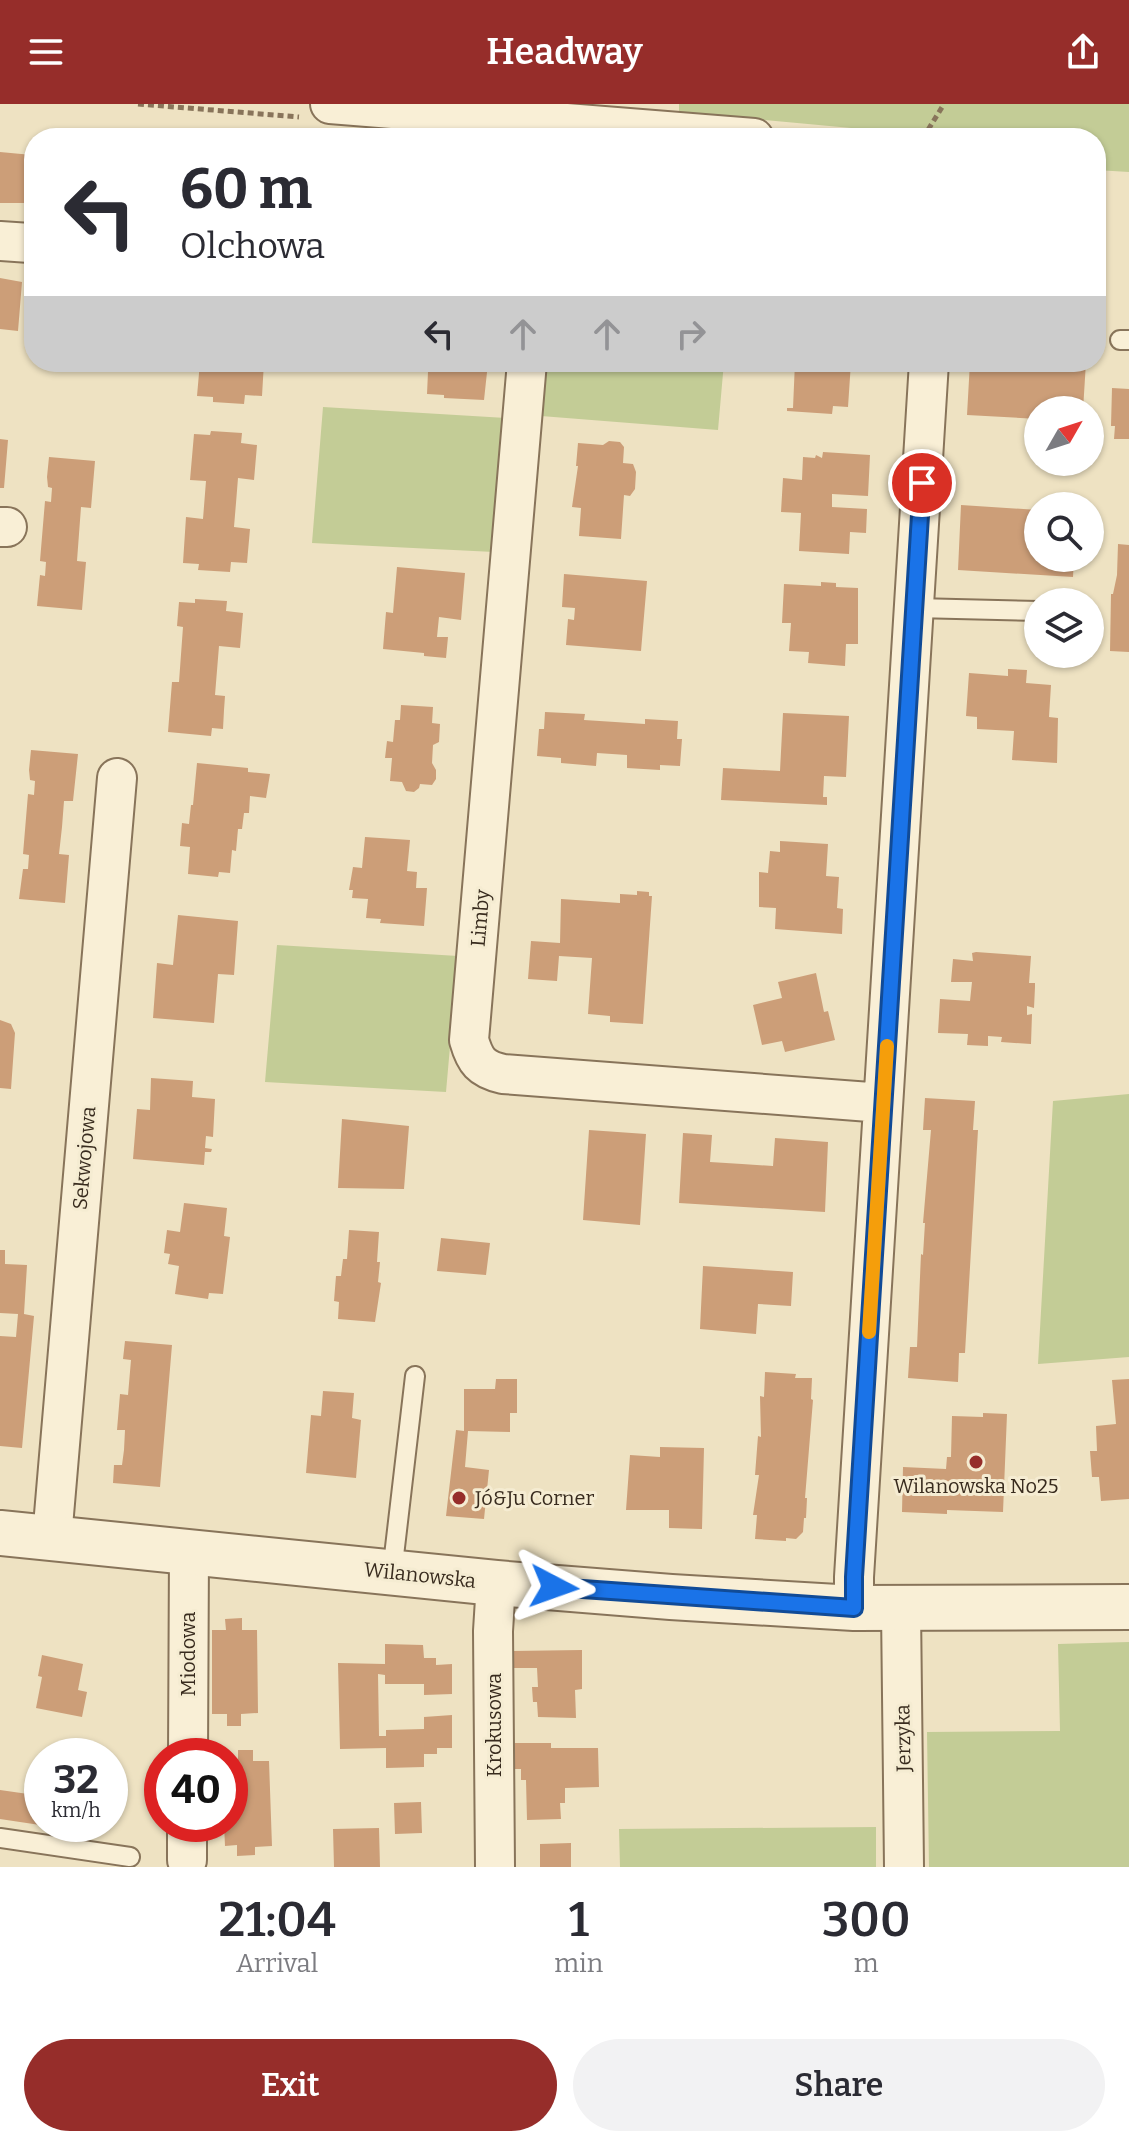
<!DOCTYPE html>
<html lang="en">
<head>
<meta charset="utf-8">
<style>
	body { margin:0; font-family:Bitter,serif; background:#f2f2f3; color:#2b2b33; height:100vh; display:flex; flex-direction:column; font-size:30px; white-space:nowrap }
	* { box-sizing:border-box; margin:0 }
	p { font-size:26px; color:#7c7c81 }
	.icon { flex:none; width:44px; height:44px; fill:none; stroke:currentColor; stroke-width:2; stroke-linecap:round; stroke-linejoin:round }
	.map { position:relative; height:1763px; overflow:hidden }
	.side { display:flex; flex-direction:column; background:#fff; flex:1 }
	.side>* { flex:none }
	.hud { position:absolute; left:24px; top:24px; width:1082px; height:244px; border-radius:32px; box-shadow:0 2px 6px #0004; background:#fff; color:#2b2b33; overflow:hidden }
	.needle { width:52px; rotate:51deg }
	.tools { position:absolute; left:1024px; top:292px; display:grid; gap:16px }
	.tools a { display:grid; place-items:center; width:80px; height:80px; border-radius:50%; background:#fff; box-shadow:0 2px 6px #0004; font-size:40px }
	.speed { position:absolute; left:24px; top:1634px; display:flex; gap:16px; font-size:40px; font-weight:700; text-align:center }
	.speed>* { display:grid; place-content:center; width:104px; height:104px; border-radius:50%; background:#fff; box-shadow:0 2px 6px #0004; line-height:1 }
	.speed small { font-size:20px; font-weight:400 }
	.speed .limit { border:12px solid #d22; background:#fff; color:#111 }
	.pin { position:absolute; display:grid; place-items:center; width:68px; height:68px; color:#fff; margin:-34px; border:4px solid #fff; border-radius:50%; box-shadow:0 2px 8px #0007 }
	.me { position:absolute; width:88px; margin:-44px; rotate:94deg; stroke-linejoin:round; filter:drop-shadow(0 0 6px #0008) }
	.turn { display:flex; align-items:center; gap:28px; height:168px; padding:0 24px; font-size:36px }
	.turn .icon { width:104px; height:104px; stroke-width:2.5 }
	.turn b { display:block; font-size:56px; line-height:68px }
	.lanes { display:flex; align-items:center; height:76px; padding:0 24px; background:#0003; justify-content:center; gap:40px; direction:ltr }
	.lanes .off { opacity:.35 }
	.eta { display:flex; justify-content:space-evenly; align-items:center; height:136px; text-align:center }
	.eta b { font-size:48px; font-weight:600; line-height:56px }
	.primary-button { display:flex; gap:16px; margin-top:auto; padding:16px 24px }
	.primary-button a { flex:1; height:92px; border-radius:48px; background:#962d2a; color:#fff; font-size:32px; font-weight:600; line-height:92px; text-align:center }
	.primary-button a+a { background:#f2f2f3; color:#2b2b33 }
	header { display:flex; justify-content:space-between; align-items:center; height:104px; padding:0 24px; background:#962d2a; color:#fff; font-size:36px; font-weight:600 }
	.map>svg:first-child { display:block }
	.green { fill:#c3cc96 }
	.building { fill:#cc9e78 }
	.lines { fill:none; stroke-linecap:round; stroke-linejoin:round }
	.service-casing { stroke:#88745a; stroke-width:22 }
	.minor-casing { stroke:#88745a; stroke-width:42 }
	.tertiary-casing { stroke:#88745a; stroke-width:48 }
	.path { stroke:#88745a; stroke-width:5; stroke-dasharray:6 4; stroke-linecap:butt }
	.service { stroke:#f9efd6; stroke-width:18 }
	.minor { stroke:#f9efd6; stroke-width:38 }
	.tertiary { stroke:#f9efd6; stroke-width:44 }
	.route-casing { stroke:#114b97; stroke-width:20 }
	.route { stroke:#1a73e8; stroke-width:14 }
	.slow { stroke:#f59e0b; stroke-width:14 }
	.poi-dot { fill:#962d2a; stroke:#f5ecd2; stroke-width:3 }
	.labels { text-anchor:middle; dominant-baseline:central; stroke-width:6; stroke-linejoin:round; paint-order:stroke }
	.street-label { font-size:20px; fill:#382b1e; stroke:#f5ecd2 }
	.poi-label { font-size:20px; fill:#382b1e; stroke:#f5ecd2 }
</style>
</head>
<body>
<header><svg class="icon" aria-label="menu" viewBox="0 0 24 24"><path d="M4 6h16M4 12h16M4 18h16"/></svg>Headway<svg class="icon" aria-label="share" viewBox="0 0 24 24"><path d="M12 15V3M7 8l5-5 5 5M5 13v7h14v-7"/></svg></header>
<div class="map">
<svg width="1129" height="1763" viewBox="0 0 1129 1763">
	<rect width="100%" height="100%" fill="#eee2c2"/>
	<!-- green -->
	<path class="green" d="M679 0H1129V68L1096 66V34H959L679 8Z
		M547 258H724L718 326 541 312Z
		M323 303 506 314 494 448 312 439Z
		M277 841 458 852 446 988 265 978Z
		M1129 990V1253L1038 1260 1053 997Z
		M1129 1538V1763H929L927 1628 1060 1627 1058 1540Z
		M876 1723V1763H620L619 1725Z"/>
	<!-- building -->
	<path class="building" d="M0 48 32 51 28 99H0Z
		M0 174 22 178 18 227 0 225Z
		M200 258H264L262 292 245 291 244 300 213 298V293L197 292Z
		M413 258 488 259 484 296 444 294V291L427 290 428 268 413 267Z
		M795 258H851L848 303 833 302 832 310 787 307V304H793Z
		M970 258H1086L1083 306H1038V315L967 311Z
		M1112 284 1129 285V335H1114L1115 322H1111Z
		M211 327 242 329 241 339 257 341 254 376 238 374 236 399 234 423 250 425 247 459 231 458 230 468 198 466 199 460 183 459 186 413 203 415 206 377 190 376 194 330 210 331Z
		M0 335 8 336 4 384H0Z
		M609 337 620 338 624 343 623 359 633 360 636 368 635 385 630 392 624 391 621 435 579 432 581 404 572 403 578 362H576L578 339 603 341Z
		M823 348 870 351 868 392 832 390V403L867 405 866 429 850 428 849 450 799 447 801 409 781 408 783 374 802 376 803 353 815 354 816 351 822 354Z
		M49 353 95 357 91 404 81 403 77 457 86 458 82 506 37 502 40 471 45 472 46 458 40 457 45 397 51 398 52 384 48 383 47 373Z
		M961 401 1038 406V454H1074L1073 473 958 466Z
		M1118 440 1129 441V548L1110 547 1111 490H1113L1117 471Z
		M397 463 465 469 461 516 439 513 437 533H448L446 554 424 552V549L383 545 386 508 393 509Z
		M564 470 647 477 641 547 566 541 568 515 574 516 575 504 562 503Z
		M821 478 836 479V483L858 484V540H846L845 562 808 559 809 548 789 547 791 519H782L784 480 821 482Z
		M195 495 227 497 226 507 243 509 240 544 219 542 215 591 225 592 224 606 223 625 212 624 211 632 168 628 172 578H179L183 523 177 522 179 498 195 499Z
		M1008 565 1027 566 1026 579 1051 581 1049 613 1058 614 1057 659 1012 656 1014 627 977 625V613L966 612 969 569 1008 572Z
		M401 601 433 603 432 619 440 620 439 638 433 641 432 659 436 666V675L432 681 420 680 419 684 414 688 406 687 402 678 390 677 392 654H385L387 637 393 638 395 616H400Z
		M545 608 585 610 584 616 615 618 645 620V615L678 617 677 635H682L680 662 660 661V666L627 664V651L597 649 596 662 561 659V654L537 652 539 625H544Z
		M783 609 849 612 846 673 824 672 823 693H827V701L721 696 723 664 780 667Z
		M31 646 78 650 73 697H64L62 723 59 750 69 751 65 799 19 795 23 765H28L29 751 23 750 28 690 34 691 35 677 30 676 29 666Z
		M197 659 248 664V668L270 670 266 694 250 692 249 709H244L242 725H238L236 747 232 746 230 769 219 768 218 773 188 770 190 743 180 742 182 719 189 720 191 701H193Z
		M365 733 410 736 407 767 417 768 416 784H427L424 822 380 819 381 815 366 814 368 795 352 794 353 786H349L353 763 362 764Z
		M780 737 828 740 826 772 839 773 837 804 843 805 842 830 775 825 776 804 759 803V768L768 769 770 747 780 748Z
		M637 787 649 788V792H652L643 920 610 918V912L588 910 592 854 559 852 557 877 528 875 531 837 560 839 561 795 620 799V790L637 791Z
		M178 811 238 817 234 871 218 870 214 919 153 914 157 859 173 861Z
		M976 848 1031 852 1029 879H1035V883L1034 904 1027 902V911L1032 910 1031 940 1001 938 1002 933 988 932V942L967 941 968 930 938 929 940 895 970 897 972 878H951L953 855 973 857 972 849Z
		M816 869 824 908 828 907 835 936 785 948 782 937 762 941 753 901 782 894 778 878Z
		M0 916 11 920 15 929 11 985 0 984Z
		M151 974 193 977 192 993 215 995 213 1033 206 1032 205 1044 212 1045 211 1048H205L204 1061 133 1055 137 1005 150 1006Z
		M925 994 975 997 973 1026H978L965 1249H959L958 1278 908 1274 910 1243H917L921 1150 923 1151 925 1119H923L931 1026H923Z
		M342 1015 409 1022 404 1085 338 1084Z
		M589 1026 646 1030 640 1121 583 1116Z
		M683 1029 712 1031 710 1058 742 1060 773 1062 775 1034 828 1038 825 1108 679 1099Z
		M184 1099 227 1104 224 1132 230 1133 223 1190 209 1189 208 1195 175 1190 179 1162 168 1160 170 1150 164 1149 167 1126 180 1128Z
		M349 1126 379 1128 377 1158H380L378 1178 381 1179 375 1218 338 1215 339 1198 334 1197 336 1172H341L343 1155H347Z
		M441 1134 490 1139 486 1171 437 1167Z
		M0 1146H5V1160L27 1161 24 1210 34 1212 22 1344 0 1342V1232L16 1233 18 1210 0 1209Z
		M703 1162 793 1168 791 1202 758 1200 756 1230 700 1225Z
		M125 1237 172 1241 160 1383 113 1379 114 1361H122L124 1346 125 1326H117L120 1290 128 1291 131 1256 123 1255Z
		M765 1268 796 1270 795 1274H812L811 1295 813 1296 805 1394H807L806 1414H804L803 1428 796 1435 786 1434V1437L755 1435 757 1411H753L759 1371H755L758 1332 761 1333 760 1292 764 1293Z
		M496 1275H517V1309H510V1328L468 1327 465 1363 489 1366 484 1415 446 1412 456 1326 464 1327V1285H495Z
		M1129 1275V1395L1101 1397 1099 1373H1092L1090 1347H1097L1096 1322 1116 1320 1112 1276Z
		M323 1287 354 1289 352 1314 361 1316 356 1374 306 1369 311 1311 321 1312Z
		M983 1309 1007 1310 1003 1408 947 1406V1410L902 1408 903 1363 946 1365 947 1353H951L952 1312 983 1313Z
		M660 1343 704 1344 702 1425 669 1424V1406H626L630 1351 660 1353Z
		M242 1514V1526H257L258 1609 241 1610V1622H227V1610H212V1526H226L225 1515Z
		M385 1540 423 1541 424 1554H436V1561L452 1560V1590L424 1591V1580H385V1571L378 1570 379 1632H386V1626L424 1625V1613L452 1611V1644H437V1650H424V1663L386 1664V1644L340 1645 338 1559 385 1560Z
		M582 1546V1585L575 1586 576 1614 538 1613 537 1598H533L532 1583H538L537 1564H512V1547Z
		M42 1551 83 1560 78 1586 87 1588 82 1613 36 1604 42 1573 38 1572Z
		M511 1639H551V1644H598L599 1683 565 1684V1699H560L561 1715 527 1716 526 1676H521V1665H511Z
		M238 1646H253V1657H269L272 1742 255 1743V1751L237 1752V1741L225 1742 224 1720H230V1658H238Z
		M0 1686 42 1692 40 1721 0 1715Z
		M421 1698 422 1729 395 1730 394 1699Z
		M379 1724 380 1763H334L333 1725Z
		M571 1739V1763H540V1740Z"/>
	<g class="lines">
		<!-- service casing -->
		<g class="service-casing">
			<path id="service" d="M1120 236H1129
				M915 504 1038 507
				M392 1469 415 1272
				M0 1734 130 1753"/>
		</g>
		<!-- minor casing -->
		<g class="minor-casing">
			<path id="minor" d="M330 0 754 34
				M0 137 30 139
				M527 258 469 936C475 957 481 965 503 970L883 999
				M0 423H7
				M52 1434 117 674
				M854 1504V1473L929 258
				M901 1505 904 1763
				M188 1652 189 1447
				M187 1756V1720
				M495 1763 493 1527 496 1479"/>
		</g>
		<!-- tertiary casing -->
		<g class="tertiary-casing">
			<path id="tertiary" d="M0 1429 496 1479 671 1493 854 1504 1129 1503"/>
		</g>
		<!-- path -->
		<path class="path" d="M138 0 299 13
			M923 34 944 0"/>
		<!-- service -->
		<use href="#service" class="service"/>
		<!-- minor -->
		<use href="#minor" class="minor"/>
		<!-- tertiary -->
		<use href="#tertiary" class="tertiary"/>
	</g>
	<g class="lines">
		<!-- route casing -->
		<g class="route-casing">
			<path id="route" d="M554 1483 854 1504V1473L922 379"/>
		</g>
		<!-- route -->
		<use href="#route" class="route"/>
		<!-- slow -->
		<path class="slow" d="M869 1228 887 942"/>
	</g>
	<!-- markers -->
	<g class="poi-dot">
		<circle cx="976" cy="1358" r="8"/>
		<circle cx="459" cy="1394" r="8"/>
	</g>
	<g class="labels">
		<!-- street labels -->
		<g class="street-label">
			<text transform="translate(480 814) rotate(-85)">Limby</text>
			<text transform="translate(84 1054) rotate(-85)">Sekwojowa</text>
			<text transform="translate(420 1471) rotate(6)">Wilanowska</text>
			<text transform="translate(188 1550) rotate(-90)">Miodowa</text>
			<text transform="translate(494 1621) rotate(-90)">Krokusowa</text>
			<text transform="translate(903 1634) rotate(-91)">Jerzyka</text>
		</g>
		<!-- poi labels -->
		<g class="poi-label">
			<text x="976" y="1382">Wilanowska No25</text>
			<text x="475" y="1394" text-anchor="start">Jó&amp;Ju Corner</text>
		</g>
	</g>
</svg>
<div class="tools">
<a><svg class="needle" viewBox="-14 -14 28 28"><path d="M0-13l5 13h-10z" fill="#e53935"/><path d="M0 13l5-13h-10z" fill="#7c7c81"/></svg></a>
<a><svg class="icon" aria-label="search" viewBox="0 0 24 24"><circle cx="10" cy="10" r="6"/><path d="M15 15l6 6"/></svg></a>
<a><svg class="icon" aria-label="layers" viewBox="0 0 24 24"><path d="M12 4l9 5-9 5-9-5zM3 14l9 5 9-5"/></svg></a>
</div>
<div class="speed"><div>32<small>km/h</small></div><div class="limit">40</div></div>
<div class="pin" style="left:922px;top:379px;background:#d93025"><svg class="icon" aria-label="arrive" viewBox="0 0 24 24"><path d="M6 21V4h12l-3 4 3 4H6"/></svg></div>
<svg class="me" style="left:554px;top:1483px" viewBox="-20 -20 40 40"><path d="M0-17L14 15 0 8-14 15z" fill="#1a73e8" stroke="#fff" stroke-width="4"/></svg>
<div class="hud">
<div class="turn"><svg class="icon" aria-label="left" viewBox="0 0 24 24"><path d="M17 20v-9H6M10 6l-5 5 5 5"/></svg><div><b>60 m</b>Olchowa</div></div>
<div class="lanes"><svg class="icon" aria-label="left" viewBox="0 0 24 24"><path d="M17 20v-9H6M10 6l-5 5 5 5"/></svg><svg class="icon off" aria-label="ahead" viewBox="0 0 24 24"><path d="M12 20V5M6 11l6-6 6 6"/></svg><svg class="icon off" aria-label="ahead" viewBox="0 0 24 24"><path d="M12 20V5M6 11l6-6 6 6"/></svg><svg class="icon off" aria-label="right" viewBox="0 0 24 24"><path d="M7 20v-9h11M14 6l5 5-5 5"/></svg></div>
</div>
</div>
<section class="side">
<div class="eta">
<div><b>21:04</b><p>Arrival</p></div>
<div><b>1</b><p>min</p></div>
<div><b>300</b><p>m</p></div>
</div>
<div class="primary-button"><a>Exit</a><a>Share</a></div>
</section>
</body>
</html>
